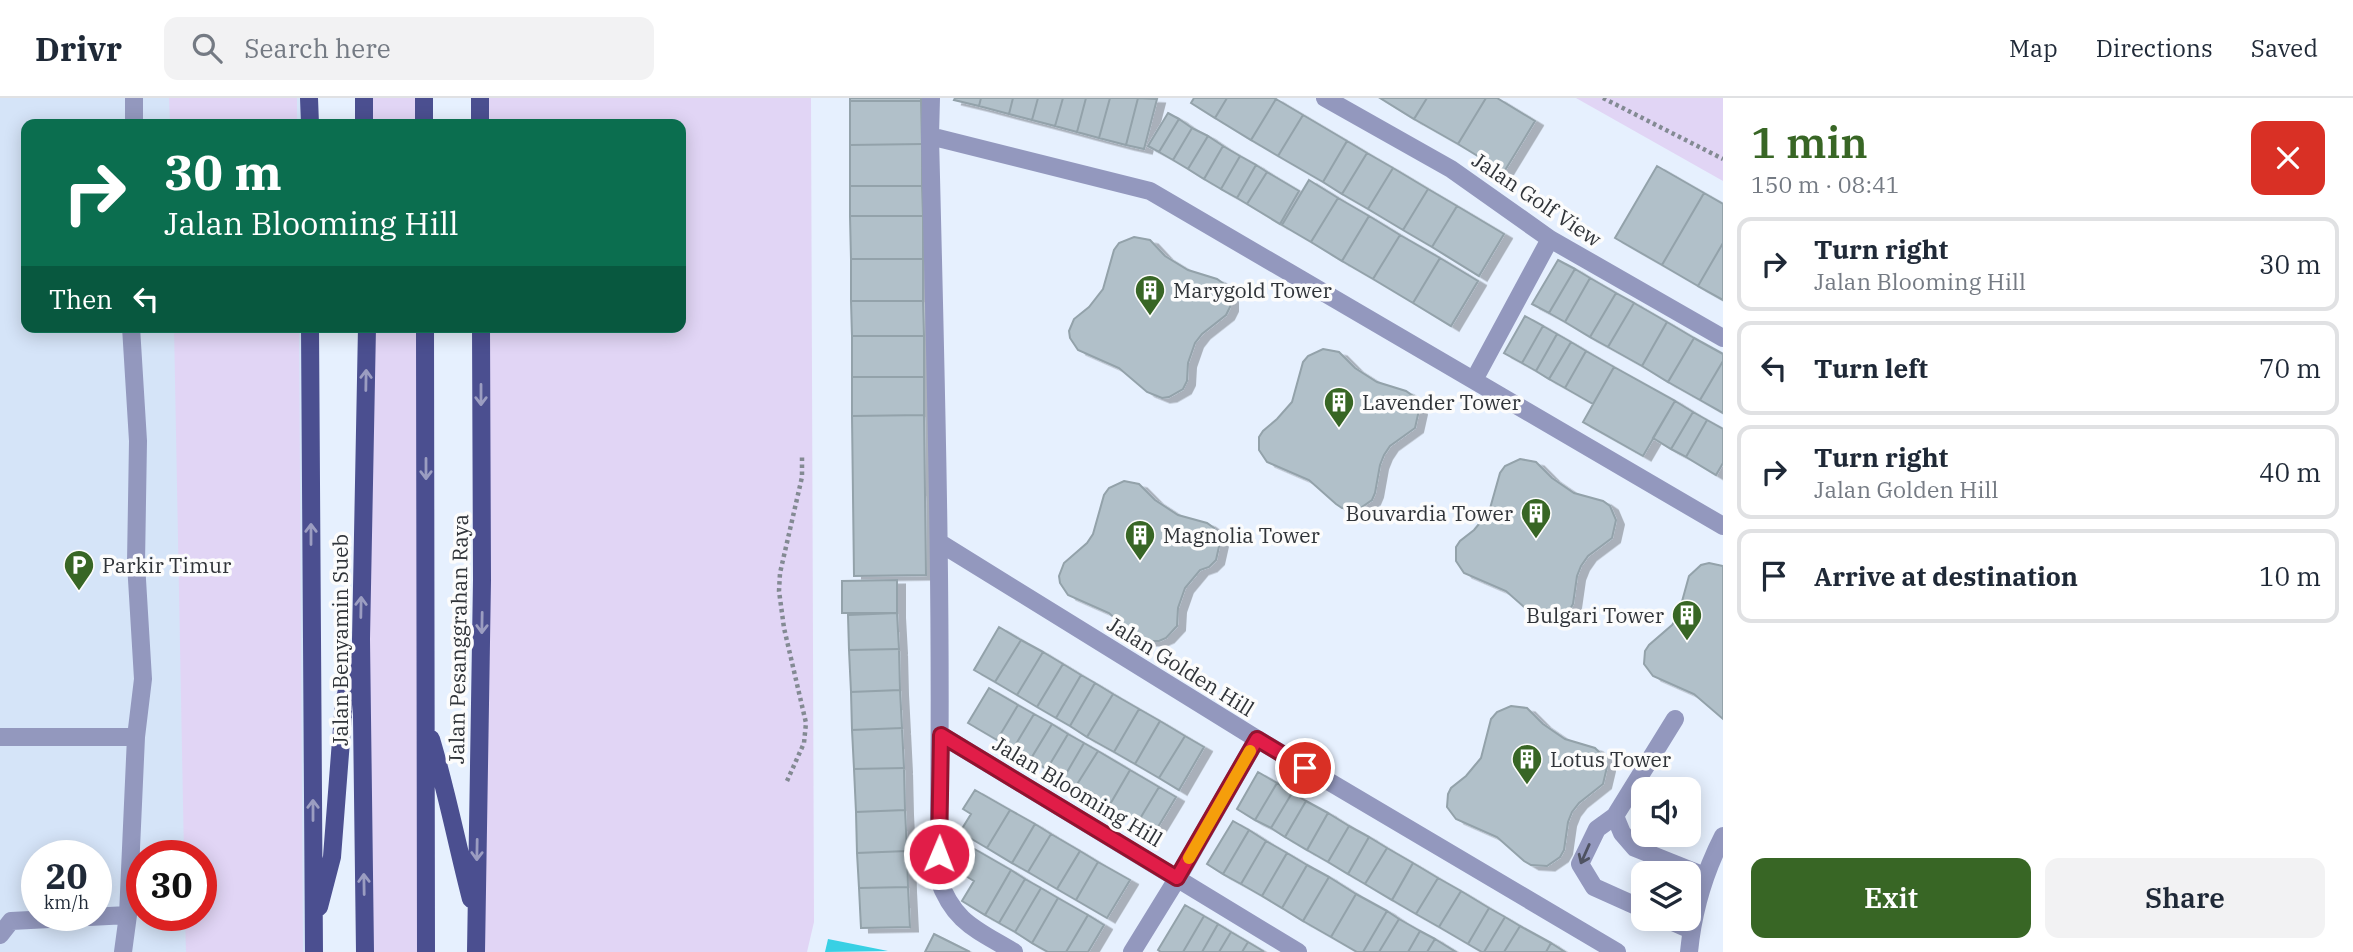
<!DOCTYPE html>
<html lang="en">
<head>
<meta charset="utf-8">
<style>
	body { margin:0; font-family:"IBM Plex Serif",serif; background:#f2f2f3; color:#1f2937; height:100vh; display:flex; flex-direction:column; font-size:26px; white-space:nowrap }
	* { box-sizing:border-box; margin:0 }
	p { font-size:23px; color:#747a83 }
	.icon { flex:none; width:38px; height:38px; fill:none; stroke:currentColor; stroke-width:2; stroke-linecap:round; stroke-linejoin:round }
	.map { position:relative; flex:1; overflow:hidden }
	.details { display:flex; flex-direction:column; background:#fff; width:630px }
	.details>* { flex:none }
	.hud { position:absolute; left:21px; top:21px; width:665px; height:214px; border-radius:14px; box-shadow:0 4px 18px #0003; background:#0b6e4f; color:#fff; overflow:hidden }
	.controls { position:absolute; left:1631px; top:679px; display:grid; gap:14px }
	.controls a { display:grid; place-items:center; width:70px; height:70px; border-radius:14px; background:#fff; box-shadow:0 4px 18px #0003; font-size:35px }
	.speed { position:absolute; left:21px; top:742px; display:flex; gap:14px; font-size:35px; font-weight:700; text-align:center }
	.speed>* { display:grid; place-content:center; width:91px; height:91px; border-radius:50%; background:#fff; box-shadow:0 4px 18px #0003; line-height:1 }
	.speed small { font-size:18px; font-weight:400 }
	.speed .limit { border:10px solid #d22; background:#fff; color:#111 }
	.pin { position:absolute; display:grid; place-items:center; width:60px; height:60px; color:#fff; margin:-30px; border:4px solid #fff; border-radius:50%; box-shadow:0 2px 7px #0007 }
	.me { position:absolute; width:77px; margin:-38px; rotate:1deg; stroke-linejoin:round; filter:drop-shadow(0 0 5px #0008) }
	.turn { display:flex; align-items:center; gap:24px; height:147px; padding:0 28px; font-size:32px }
	.turn .icon { width:91px; height:91px; stroke-width:2.5 }
	.turn b { display:block; font-size:49px; line-height:60px }
	.then { display:flex; align-items:center; height:66px; padding:0 28px; background:#0003; gap:14px; font-size:26px }
	.round { display:grid; place-items:center; flex:none; width:74px; height:74px; border-radius:14px; background:#f2f2f3 }
	.head { display:flex; align-items:center; justify-content:space-between; height:119px; padding:0 28px }
	h1 { font-size:42px; font-weight:600; line-height:52px; color:#386625 }
	.action { display:flex; gap:14px; margin-top:auto; padding:14px 28px }
	.action a { flex:1; height:80px; border-radius:14px; background:#386625; color:#fff; font-size:28px; font-weight:600; line-height:80px; text-align:center }
	.action a+a { background:#f2f2f3; color:#1f2937 }
	ul { padding:0; list-style:none }
	li { display:flex; align-items:center; gap:21px; height:94px; margin:0 14px 10px; padding:0 14px; border:4px solid #e0e1e3; border-radius:14px }
	li div { flex:1 }
	li b { display:block; font-size:26px }
	li em { font-style:normal }
	header { display:flex; align-items:center; gap:42px; box-sizing:border-box; height:98px; padding:0 35px; background:#fff; border-bottom:2px solid #e0e1e3 }
	header strong { font-size:33px }
	nav { display:flex; gap:38px; margin-inline-start:auto; font-size:24px }
	.search { width:490px; height:63px; background:#f2f2f3; display:flex; align-items:center; gap:18px; box-sizing:border-box; padding:0 24px; border-radius:14px; color:#747a83; font-size:26px }
	main { display:flex; flex:1; min-height:0 }
	.map>svg:first-child { display:block }
	.built { fill:#d5e4f8; fill-rule:evenodd }
	.green { fill:#e1d5f5 }
	.water { fill:#38d0e4 }
	.building { fill:#b1c0c9; stroke:#93a2aa; stroke-width:2; filter:url(#shadow) }
	.lines { fill:none; stroke-linecap:round; stroke-linejoin:round }
	.path { stroke:#838a93; stroke-width:4.5; stroke-dasharray:3.5 3.5; stroke-linecap:butt }
	.minor { stroke:#9398be; stroke-width:18 }
	.major { stroke:#4b4f90; stroke-width:18 }
	.oneway { stroke:#9b9dc1 }
	.oneway2 { stroke:#4e5261 }
	.route-casing { stroke:#92132f; stroke-width:18 }
	.route { stroke:#e11d48; stroke-width:12 }
	.slow { stroke:#f59e0b; stroke-width:12 }
	.labels { text-anchor:middle; dominant-baseline:central; stroke-width:7; stroke-linejoin:round; paint-order:stroke }
	.street-label { font-size:21px; fill:#303439; stroke:#fcfcfc }
	.poi-label { font-size:21px; fill:#303439; stroke:#fcfcfc; text-anchor:start }
</style>
</head>
<body>
<header>
<strong>Drivr</strong>
<div class="search"><svg class="icon" aria-label="search" viewBox="0 0 24 24"><circle cx="10" cy="10" r="6"/><path d="M15 15l6 6"/></svg>Search here</div>
<nav><a>Map</a><a>Directions</a><a>Saved</a></nav>
</header>
<main>
<div class="map">
<svg width="1723" height="854" viewBox="0 0 1723 854">
	<defs>
		<filter id="shadow"><feDropShadow dx="8" dy="4.5" stdDeviation="0" flood-color="#0004"/></filter>
	</defs>
	<rect width="100%" height="100%" fill="#e6f0fe"/>
	<!-- built -->
	<path class="built" d="M0 0H309V26H26V229H309V854H0ZM37 758H96V817H37ZM142 758H201V817H142Z"/>
	<!-- green -->
	<path class="green" d="M169 0H297V26H170Z
		M364 0H424V26H364Z
		M477 0H811L814 824 807 854H476V229H681V26H477Z
		M1576 0H1723V83Z
		M174 229H299L303 854H186L185 817H201V758H184Z
		M366 229H425L426 854H365Z"/>
	<!-- water -->
	<path class="water" d="M828 841 888 853 825 854Z"/>
	<!-- building -->
	<path class="building" d="M850 0H921V3H850Z
		M955 0H981L979 8 954 2Z
		M981 0H1013L1009 16 979 8Z
		M1013 0H1038L1032 22 1009 16Z
		M1038 0H1063L1055 28 1032 22Z
		M1063 0H1086L1077 34 1055 28Z
		M1086 0H1110L1099 40 1077 34Z
		M1110 0H1138L1126 47 1099 40Z
		M1138 0 1157 1 1144 51 1126 47Z
		M1194 0H1227L1215 20 1191 5Z
		M1227 0H1274L1276 1 1251 42 1215 20Z
		M1380 0H1427L1414 21Z
		M1427 0H1486L1458 46 1414 21Z
		M1486 0H1497L1535 23 1504 74 1458 46Z
		M1276 1 1303 17 1278 58 1251 42Z
		M850 3H921L922 46 850 47Z
		M1168 15 1179 21 1159 54 1148 48Z
		M1303 17 1347 43 1323 84 1278 58Z
		M1179 21 1192 30 1173 62 1159 54Z
		M1192 30 1208 38 1188 71 1173 62Z
		M1208 38 1223 48 1204 81 1188 71Z
		M1347 43 1367 55 1342 96 1323 84Z
		M922 46V88H850V47Z
		M1223 48 1240 58 1221 91 1204 81Z
		M1367 55 1393 70 1368 111 1342 96Z
		M1240 58 1256 67 1237 100 1221 91Z
		M1256 67 1267 74 1247 106 1237 100Z
		M1657 68 1704 95 1662 167 1615 140Z
		M1393 70 1428 91 1403 132 1368 111Z
		M1267 74 1299 93 1280 126 1247 106Z
		M1309 82 1338 100 1311 144 1282 127Z
		M850 88H922L923 118H850Z
		M1428 91 1457 108 1432 149 1403 132Z
		M1704 95 1723 106V145L1698 188 1662 167Z
		M1338 100 1369 118 1342 163 1311 144Z
		M1457 108 1504 136 1479 178 1432 149Z
		M850 118H923V161H851Z
		M1369 118 1400 137 1373 181 1342 163Z
		M1400 137 1440 160 1413 205 1373 181Z
		M1134 139 1150 142 1165 158 1188 172 1217 181 1224 186 1230 200V209L1226 217 1202 236 1195 245 1188 265 1187 283 1183 291 1169 299 1162 300 1147 294 1119 270 1078 252 1070 240 1069 233 1074 221 1089 209 1103 191 1114 152 1119 145Z
		M1723 145V202L1698 188Z
		M1440 160 1478 183 1451 228 1413 205Z
		M851 161H923V203H851Z
		M1558 162 1575 171 1549 215 1532 206Z
		M1575 171 1590 180 1565 224 1549 215Z
		M1590 180 1616 195 1590 239 1565 224Z
		M1616 195 1634 205 1608 249 1590 239Z
		M851 203H923L924 238H852Z
		M1634 205 1667 224 1642 268 1608 249Z
		M1525 218 1543 228 1522 265 1504 255Z
		M1667 224 1694 240 1668 284 1642 268Z
		M1543 228 1557 236 1536 273 1522 265Z
		M1557 236 1571 244 1549 281 1536 273Z
		M852 238H924V279H852Z
		M1694 240 1723 256V263L1700 302 1668 284Z
		M1571 244 1586 253 1565 290 1549 281Z
		M1323 251 1339 254 1355 270 1377 284 1406 293 1413 298 1419 312 1415 330 1390 348 1384 357 1380 367 1375 395 1372 402 1359 411 1342 410 1336 406 1309 382 1267 364 1259 352V339L1263 333 1277 321 1292 304 1303 264 1308 258Z
		M1586 253 1614 269 1593 306 1565 290Z
		M1723 263V315L1700 302Z
		M1614 269 1675 303 1643 358 1583 324Z
		M852 279H924V317L852 318Z
		M1675 303 1693 314 1671 351 1653 340Z
		M1693 314 1707 322 1686 359 1671 351Z
		M924 317 926 477 854 478 852 318Z
		M1707 322 1723 331V365L1716 377 1686 359Z
		M1520 361 1536 364 1552 380 1574 395 1603 403 1610 408 1616 422 1612 440 1588 458 1581 468 1577 478 1573 506 1569 513 1556 522 1539 521 1533 517 1506 493 1464 475 1456 463V449L1460 443 1474 432 1489 414 1500 375 1505 368Z
		M1124 383 1139 386 1155 402 1178 417 1207 425 1214 430 1220 444 1216 462 1209 469 1200 472 1185 490 1178 510 1177 528 1166 540 1159 543H1144L1136 539 1109 515 1068 497 1060 485 1059 478 1064 465 1087 445 1093 436 1104 397 1109 390Z
		M1709 465 1723 468V621L1694 596 1653 578 1644 566 1645 553 1649 547 1672 527 1678 518 1689 478 1701 467Z
		M897 482V515H842V483Z
		M897 515 899 551 849 552 848 517Z
		M999 529 1021 542 995 584 974 572Z
		M1021 542 1043 554 1017 597 995 584Z
		M899 551 900 592 851 594 849 552Z
		M1043 554 1063 566 1037 609 1017 597Z
		M1063 566 1081 577 1056 620 1037 609Z
		M1081 577 1095 585 1070 628 1056 620Z
		M1095 585 1113 596 1087 639 1070 628Z
		M989 590 1018 607 997 642 968 625Z
		M900 592 902 630 852 632 851 594Z
		M1113 596 1139 611 1114 654 1087 639Z
		M1018 607 1034 616 1013 651 997 642Z
		M1511 608 1527 610 1543 626 1565 641 1595 650 1606 661 1607 669 1603 686 1579 705 1572 714 1568 724 1564 752 1560 759 1547 768 1531 767 1524 763 1497 739 1456 721 1447 709 1448 696 1451 690 1466 678 1481 660 1491 621 1497 614Z
		M1139 611 1160 623 1135 666 1114 654Z
		M1034 616 1052 626 1030 662 1013 651Z
		M1160 623 1185 638 1159 680 1135 666Z
		M1052 626 1068 636 1047 671 1030 662Z
		M902 630 904 670 854 671 852 632Z
		M1068 636 1084 645 1063 681 1047 671Z
		M1185 638 1204 649 1179 692 1159 680Z
		M1084 645 1098 653 1076 688 1063 681Z
		M1098 653 1130 672 1109 708 1076 688Z
		M904 670 905 712 856 714 854 671Z
		M1130 672 1159 689 1138 724 1109 708Z
		M1258 674 1277 685 1255 722 1237 711Z
		M1277 685 1292 695 1271 730 1255 722Z
		M1159 689 1176 699 1155 734 1138 724Z
		M975 692 1010 712 987 750 960 734 971 716 963 711Z
		M1292 695 1306 703 1285 739 1271 730Z
		M1306 703 1328 715 1307 752 1285 739Z
		M905 712 907 753 857 755 856 714Z
		M1010 712 1035 726 1012 765 987 750Z
		M1328 715 1349 728 1328 764 1307 752Z
		M1233 723 1249 732 1223 776 1207 766Z
		M1035 726 1051 736 1028 774 1012 765Z
		M1349 728 1369 739 1348 776 1328 764Z
		M1249 732 1266 743 1241 786 1223 776Z
		M1051 736 1080 753 1057 791 1028 774Z
		M1369 739 1387 750 1365 786 1348 776Z
		M1266 743 1287 755 1262 798 1241 786Z
		M971 749 1011 772 985 817 962 803 974 783 964 777 968 770 960 766Z
		M1387 750 1413 765 1392 802 1365 786Z
		M907 753 908 789 859 790 857 755Z
		M1080 753 1098 764 1076 802 1057 791Z
		M1287 755 1307 767 1282 810 1262 798Z
		M1098 764 1130 782 1107 820 1076 802Z
		M1413 765 1438 780 1416 816 1392 802Z
		M1307 767 1329 779 1303 823 1282 810Z
		M1011 772 1025 781 999 825 985 817Z
		M1329 779 1356 796 1331 839 1303 823Z
		M1438 780 1461 793 1439 829 1416 816Z
		M1025 781 1041 790 1015 834 999 825Z
		M908 789 910 829 861 830 859 790Z
		M1041 790 1058 800 1032 845 1015 834Z
		M1461 793 1489 810 1468 846 1439 829Z
		M1356 796 1387 813 1363 854H1357L1331 839Z
		M1058 800 1088 817 1066 854H1048L1032 845Z
		M1185 807 1204 818 1183 854H1161L1158 852Z
		M1489 810 1505 819 1484 854H1482L1468 846Z
		M1387 813 1399 821 1379 854H1363Z
		M1088 817 1104 827 1088 854H1066Z
		M1204 818 1218 826 1202 854H1183Z
		M1505 819 1520 828 1504 854H1484Z
		M1399 821 1420 833 1408 854H1379Z
		M1218 826 1231 834 1219 854H1202Z
		M1520 828 1551 845 1546 854H1504Z
		M1420 833 1435 841 1427 854H1408Z
		M1231 834 1248 844 1242 854H1219Z
		M934 836 970 854H925Z
		M1435 841 1456 854H1427Z
		M1248 844 1263 853V854H1242Z
		M1551 845 1565 854H1546Z"/>
	<g class="lines">
		<!-- path -->
		<path class="path" d="M1603 0 1723 61
			M787 683 804 645 806 625 784 530 779 493 780 475 802 379V356"/>
		<!-- minor -->
		<path class="minor" d="M134 0V26
			M931 0 930 38C936 286 943 533 938 780 954 825 976 831 1014 854
			M1325 0 1451 71 1550 141 1723 240
			M930 38 1150 93 1723 428
			M1474 282 1550 141
			M940 445 1257 641 1617 854
			M941 637 1298 854
			M0 639H136
			M1615 718 1622 735 1635 750 1705 778
			M1643 811 1594 789 1580 766 1597 731 1615 718 1675 621
			M1666 821 1691 832
			M0 837 11 823 128 817
			M123 854 128 817 136 639 143 581 136 465 138 343 131 229
			M1132 854 1177 781 1257 641
			M1689 854C1693 812 1704 775 1723 738"/>
		<!-- major -->
		<path class="major" d="M309 0 310 26
			M364 0V26
			M424 0V26
			M480 0V26
			M310 229 314 854
			M425 229 426 854
			M431 641C447 694 457 747 471 801
			M319 809 332 759 344 604 355 561
			M365 854 361 541 367 229
			M476 854 482 482 481 229"/>
	</g>
	<!-- one-way arrows -->
	<defs><path id="oneway-shaft" d="M-6 0H5M1.5-3L5.5 0L1.5 3" fill="none" stroke-width="1.6" stroke-linecap="round" stroke-linejoin="round" transform="scale(1.75)"/></defs>
	<g class="oneway">
		<use href="#oneway-shaft" transform="translate(366 282) rotate(-89)"/>
		<use href="#oneway-shaft" transform="translate(481 297) rotate(90)"/>
		<use href="#oneway-shaft" transform="translate(426 371) rotate(90)"/>
		<use href="#oneway-shaft" transform="translate(311 436) rotate(-90)"/>
		<use href="#oneway-shaft" transform="translate(361 509) rotate(-89)"/>
		<use href="#oneway-shaft" transform="translate(482 525) rotate(91)"/>
		<use href="#oneway-shaft" transform="translate(313 712) rotate(-90)"/>
		<use href="#oneway-shaft" transform="translate(477 752) rotate(91)"/>
		<use href="#oneway-shaft" transform="translate(364 786) rotate(-91)"/>
	</g>
	<use class="oneway2" href="#oneway-shaft" transform="translate(1585 756) rotate(114)"/>
	<g class="lines">
		<!-- route casing -->
		<g class="route-casing">
			<path id="route" d="M939 756 941 637 1177 780 1257 641 1305 670"/>
		</g>
		<!-- route -->
		<use href="#route" class="route"/>
		<!-- slow -->
		<path class="slow" d="M1189 760 1250 653"/>
	</g>
	<!-- icons -->
	<defs>
		<g id="building-pin" transform="scale(1.575)"><path d="M0 17L-7.5 6A9.5 9.5 0 1 1 7.5 6Z" fill="#386625" stroke="#fcfcfc"/><path d="M-4-6H4V6H1V3H-1V6H-4ZM-2.5-4.3h1.7v1.8h-1.7ZM.8-4.3h1.7v1.8H.8ZM-2.5-1h1.7V.8h-1.7ZM.8-1h1.7V.8H.8Z" fill="#fff"/></g>
		<g id="parking-pin" transform="scale(1.575)"><path d="M0 17L-7.5 6A9.5 9.5 0 1 1 7.5 6Z" fill="#386625" stroke="#fcfcfc"/><path d="M-3.5-5.5H1a3.5 3.5 0 0 1 0 7H-1V5.5H-3.5ZM-1-3.4V-.6H.8a1.4 1.4 0 0 0 0-2.8Z" fill="#fff"/></g>
	</defs>
	<g fill-rule="evenodd">
		<use href="#building-pin" x="1150" y="192"/>
		<use href="#building-pin" x="1339" y="304"/>
		<use href="#building-pin" x="1536" y="415"/>
		<use href="#building-pin" x="1140" y="437"/>
		<use href="#parking-pin" x="79" y="467"/>
		<use href="#building-pin" x="1687" y="517"/>
		<use href="#building-pin" x="1527" y="661"/>
	</g>
	<g class="labels">
		<!-- street labels -->
		<g class="street-label">
			<text transform="translate(1537 101) rotate(34)">Jalan Golf View</text>
			<text transform="translate(458 541) rotate(-89)">Jalan Pesanggrahan Raya</text>
			<text transform="translate(340 542) rotate(-90)">Jalan Benyamin Sueb</text>
			<text transform="translate(1181 568) rotate(32)">Jalan Golden Hill</text>
			<text transform="translate(1078 693) rotate(31)">Jalan Blooming Hill</text>
		</g>
		<!-- poi labels -->
		<g class="poi-label">
			<text x="1173" y="192">Marygold Tower</text>
			<text x="1362" y="304">Lavender Tower</text>
			<text x="1513" y="415" text-anchor="end">Bouvardia Tower</text>
			<text x="1163" y="437">Magnolia Tower</text>
			<text x="102" y="467">Parkir Timur</text>
			<text x="1664" y="517" text-anchor="end">Bulgari Tower</text>
			<text x="1550" y="661">Lotus Tower</text>
		</g>
	</g>
</svg>
<div class="controls">
<a><svg class="icon" aria-label="sound" viewBox="0 0 24 24"><path d="M4 9h4l5-4v14l-5-4H4zM17 9q2 3 0 6"/></svg></a>
<a><svg class="icon" aria-label="layers" viewBox="0 0 24 24"><path d="M12 4l9 5-9 5-9-5zM3 14l9 5 9-5"/></svg></a>
</div>
<div class="speed"><div>20<small>km/h</small></div><div class="limit">30</div></div>
<div class="pin" style="left:1305px;top:670px;background:#d93025"><svg class="icon" aria-label="arrive" viewBox="0 0 24 24"><path d="M6 21V4h12l-3 4 3 4H6"/></svg></div>
<svg class="me" style="left:939px;top:756px" viewBox="-20 -20 40 40"><circle r="17" fill="#e11d48" stroke="#fff" stroke-width="3"/><path d="M0-11L8 9 0 5-8 9z" fill="#fff"/></svg>
<div class="hud">
<div class="turn"><svg class="icon" aria-label="right" viewBox="0 0 24 24"><path d="M7 20v-9h11M14 6l5 5-5 5"/></svg><div><b>30 m</b>Jalan Blooming Hill</div></div>
<div class="then">Then<svg class="icon" aria-label="left" viewBox="0 0 24 24"><path d="M17 20v-9H6M10 6l-5 5 5 5"/></svg></div>
</div>
</div>
<section class="details">
<div class="head"><div><h1>1 min</h1><p>150 m · 08:41</p></div><a class="round" style="background:#d93025;color:#fff"><svg class="icon" aria-label="close" viewBox="0 0 24 24"><path d="M6 6l12 12M18 6L6 18"/></svg></a></div>
<ul>
<li><svg class="icon" aria-label="right" viewBox="0 0 24 24"><path d="M7 20v-9h11M14 6l5 5-5 5"/></svg><div><b>Turn right</b><p>Jalan Blooming Hill</p></div><em>30 m</em></li>
<li><svg class="icon" aria-label="left" viewBox="0 0 24 24"><path d="M17 20v-9H6M10 6l-5 5 5 5"/></svg><div><b>Turn left</b></div><em>70 m</em></li>
<li><svg class="icon" aria-label="right" viewBox="0 0 24 24"><path d="M7 20v-9h11M14 6l5 5-5 5"/></svg><div><b>Turn right</b><p>Jalan Golden Hill</p></div><em>40 m</em></li>
<li><svg class="icon" aria-label="arrive" viewBox="0 0 24 24"><path d="M6 21V4h12l-3 4 3 4H6"/></svg><div><b>Arrive at destination</b></div><em>10 m</em></li>
</ul>
<div class="action"><a>Exit</a><a>Share</a></div>
</section>
</main>
</body>
</html>
